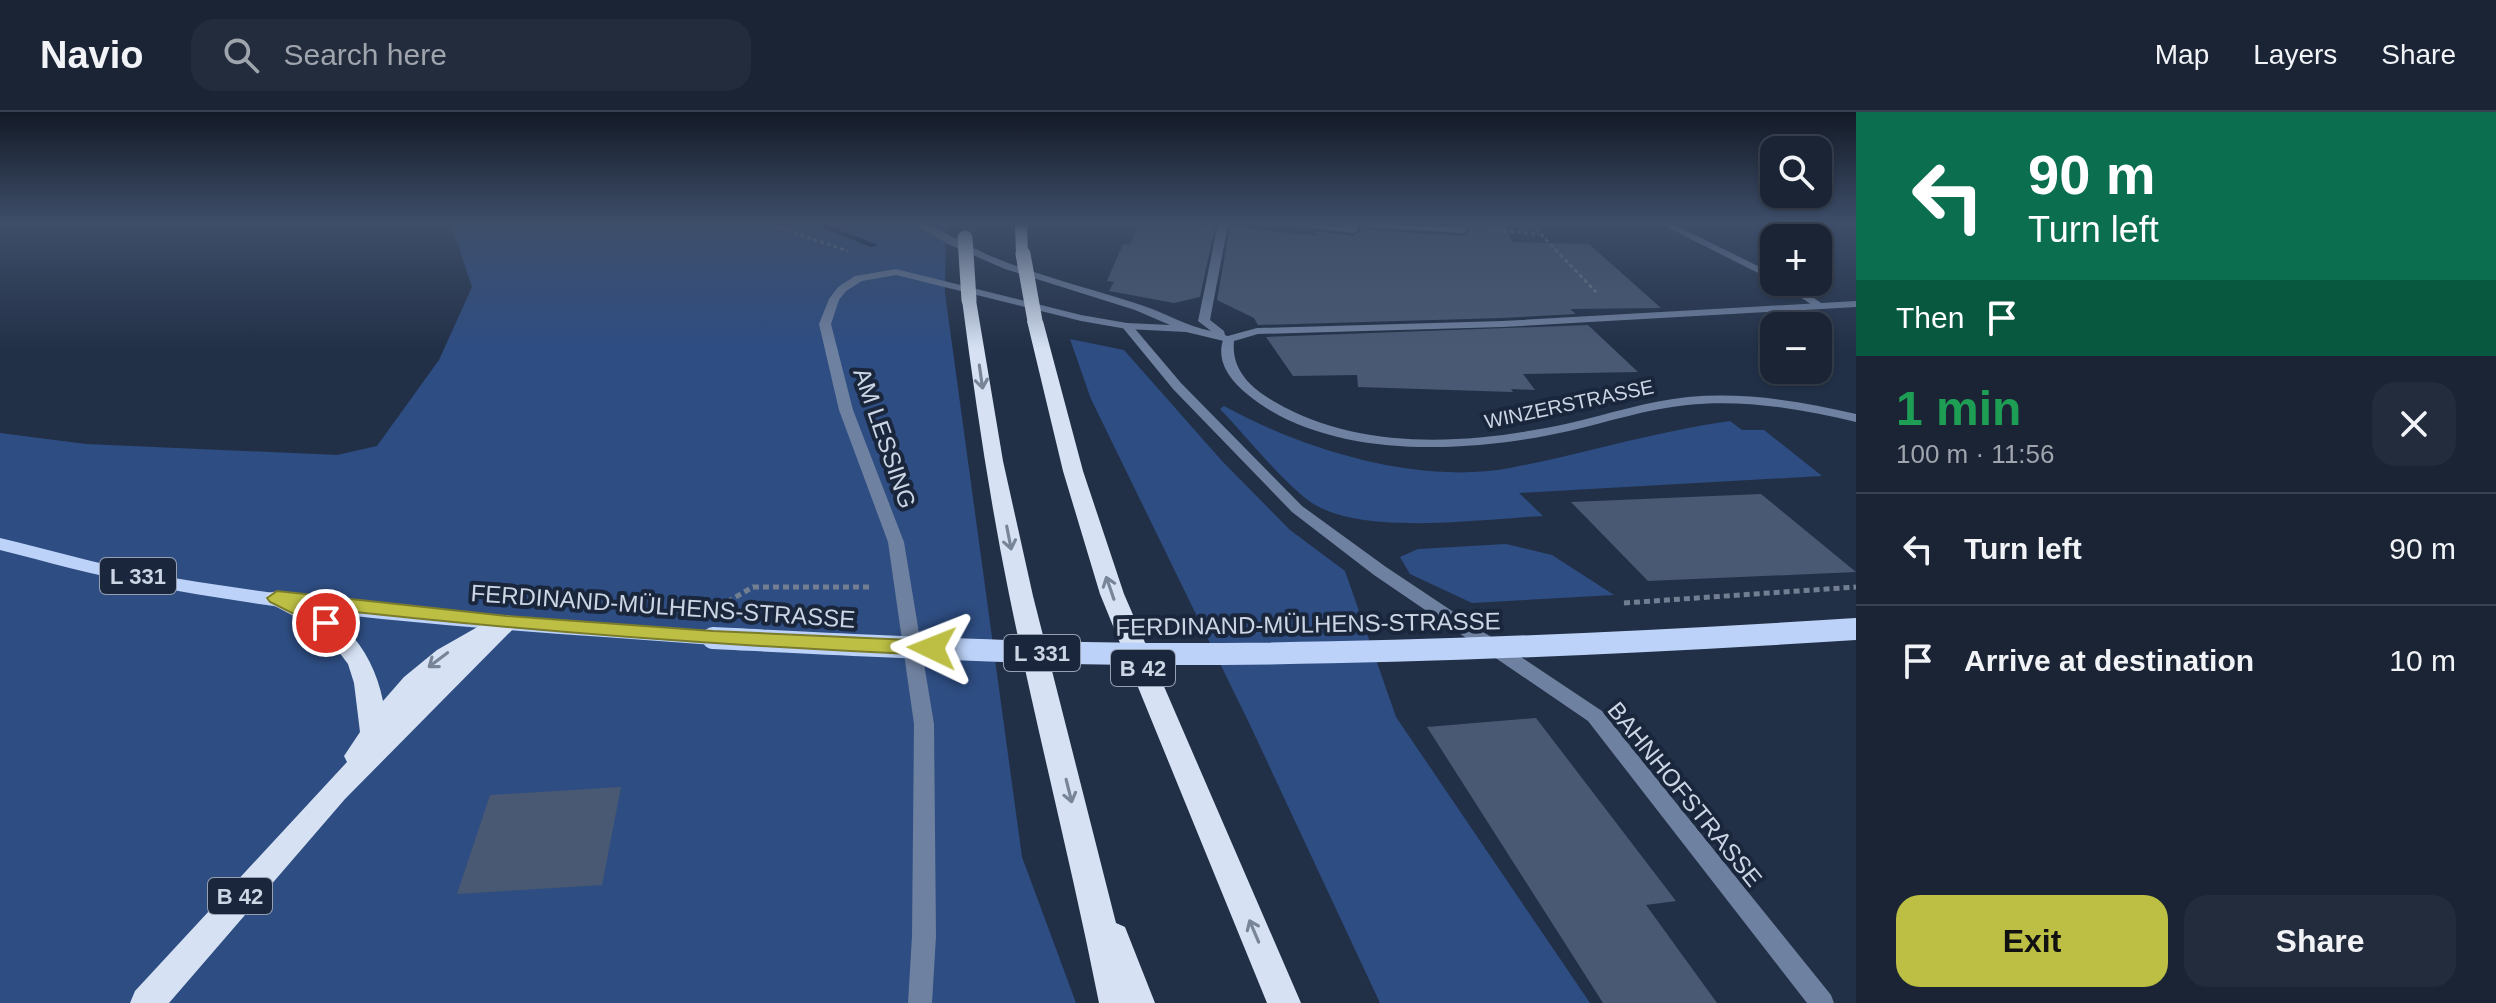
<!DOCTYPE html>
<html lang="en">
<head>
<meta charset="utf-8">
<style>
	body { margin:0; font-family:Arial,sans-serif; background:#232c3d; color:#f1f3f6; height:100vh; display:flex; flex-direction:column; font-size:30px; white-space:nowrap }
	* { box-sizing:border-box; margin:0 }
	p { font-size:26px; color:#9fa4ad }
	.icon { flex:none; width:44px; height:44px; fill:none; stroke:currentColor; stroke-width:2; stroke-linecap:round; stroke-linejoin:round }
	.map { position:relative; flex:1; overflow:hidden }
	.panel { display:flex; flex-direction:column; background:#1a2435; width:640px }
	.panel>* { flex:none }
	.hud { background:#0b6e4f; color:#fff; overflow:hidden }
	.fabs { position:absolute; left:1760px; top:24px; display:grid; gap:16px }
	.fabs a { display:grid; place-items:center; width:72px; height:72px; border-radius:16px; background:#1a2435; box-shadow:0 2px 6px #0004,0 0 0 2px #384150; font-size:40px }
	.pin { position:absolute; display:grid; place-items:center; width:68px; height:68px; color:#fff; margin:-34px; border:4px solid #fff; border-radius:50%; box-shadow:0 2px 8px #0007 }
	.me { position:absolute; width:88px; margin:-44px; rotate:272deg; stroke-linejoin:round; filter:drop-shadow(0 0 6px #0008) }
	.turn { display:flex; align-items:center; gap:28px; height:168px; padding:0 40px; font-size:36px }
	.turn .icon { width:104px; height:104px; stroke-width:2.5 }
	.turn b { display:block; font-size:56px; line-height:68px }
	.then { display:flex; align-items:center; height:76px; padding:0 40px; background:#0003; gap:16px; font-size:30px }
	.round { display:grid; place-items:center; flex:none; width:84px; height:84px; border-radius:24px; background:#232c3d }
	.head { display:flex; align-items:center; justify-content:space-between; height:136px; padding:0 40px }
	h1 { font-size:48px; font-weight:600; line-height:60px; color:#1e9e55 }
	.action { display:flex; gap:16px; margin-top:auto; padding:16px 40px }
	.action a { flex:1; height:92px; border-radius:24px; background:#bcbf44; color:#111; font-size:32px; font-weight:600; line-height:92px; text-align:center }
	.action a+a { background:#232c3d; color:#f1f3f6 }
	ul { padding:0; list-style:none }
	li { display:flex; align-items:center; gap:24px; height:112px; padding:0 40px; border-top:2px solid #384150 }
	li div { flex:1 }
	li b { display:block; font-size:30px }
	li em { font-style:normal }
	header { display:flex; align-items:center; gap:48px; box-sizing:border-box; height:112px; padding:0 40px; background:#1a2435; border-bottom:2px solid #384150 }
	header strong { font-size:38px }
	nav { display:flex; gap:44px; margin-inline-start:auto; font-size:28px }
	.search { width:560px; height:72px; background:#232c3d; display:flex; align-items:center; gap:20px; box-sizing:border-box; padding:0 28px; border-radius:24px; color:#9fa4ad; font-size:30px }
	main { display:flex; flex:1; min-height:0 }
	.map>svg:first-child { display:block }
	.green { fill:#2e4d82 }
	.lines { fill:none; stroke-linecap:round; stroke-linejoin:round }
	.stream { fill:#001542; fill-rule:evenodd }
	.building { fill:#4a5973 }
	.path-far1 { stroke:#727e91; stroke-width:3; stroke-dasharray:4 3; stroke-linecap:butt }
	.path { stroke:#727e91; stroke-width:5; stroke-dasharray:6 4; stroke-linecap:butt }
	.service { fill:#6f81a0; fill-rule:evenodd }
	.minor { fill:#6f81a0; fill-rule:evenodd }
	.tertiary { fill:#6f81a0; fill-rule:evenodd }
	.primary { fill:#bcd2f8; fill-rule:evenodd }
	.trunk { fill:#d6e2f4; fill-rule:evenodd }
	.path-bridge { stroke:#727e91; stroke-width:5; stroke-dasharray:6 4; stroke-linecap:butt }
	.primary-bridge { stroke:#bcd2f8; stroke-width:22 }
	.trunk-bridge { stroke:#d6e2f4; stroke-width:15 }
	.oneway { stroke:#788498 }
	.route { fill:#bcbf44; stroke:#7a7c2c; stroke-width:2 }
	.labels { text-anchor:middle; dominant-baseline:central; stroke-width:8; stroke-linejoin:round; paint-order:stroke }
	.far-street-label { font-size:20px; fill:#ccd5e4; stroke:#19263c }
	.shield { fill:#19263c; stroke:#96a0b2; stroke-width:2 }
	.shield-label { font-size:22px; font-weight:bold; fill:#ccd5e4 }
	.street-label { font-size:24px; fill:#ccd5e4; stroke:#19263c }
</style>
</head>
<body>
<header>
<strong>Navio</strong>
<div class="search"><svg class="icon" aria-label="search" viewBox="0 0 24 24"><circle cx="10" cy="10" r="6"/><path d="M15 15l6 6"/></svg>Search here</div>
<nav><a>Map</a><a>Layers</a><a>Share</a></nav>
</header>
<main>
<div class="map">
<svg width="1856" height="891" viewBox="0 0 1856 891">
	<rect width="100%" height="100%" fill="#223047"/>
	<!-- green -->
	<path class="green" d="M451 112H946L945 181 1022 745 1076 891H0V321L86 332 337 343 377 334 439 248 472 175Z
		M1070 227 1124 238 1222 349 1290 418 1345 459 1396 605 1590 891H1380L1251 615 1091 287Z
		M1224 294C1304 338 1418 373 1510 356 1584 342 1656 319 1730 309L1742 318H1764L1822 364 1519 381 1543 404C1481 407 1359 425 1309 389 1282 369 1245 323 1220 297Z
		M1506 432 1552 443 1614 483 1472 491 1410 462 1400 445 1418 437Z"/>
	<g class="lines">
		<!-- stream -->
		<path class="stream" d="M813 112H825L878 133 871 135Z"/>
	</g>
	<!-- building -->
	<path class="building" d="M1138 112 1215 114 1200 185 1174 191 1109 179 1114 170 1107 169 1123 132 1130 133Z
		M1359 112 1370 118 1462 124 1470 119 1463 112H1505L1512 130 1589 132 1661 196 1570 197 1576 202 1502 206 1258 213 1254 206 1217 188 1230 115 1317 124V119L1353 124 1361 119Z
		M1588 213 1638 260 1523 262 1535 278 1511 277 1513 280 1358 275 1357 263 1293 264 1266 225Z
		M1761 382 1856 460 1648 469 1571 390Z
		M1536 606 1676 789 1646 793 1717 891H1603L1427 615Z
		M621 675 602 773 457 782 490 683Z"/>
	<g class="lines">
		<!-- path-far1 -->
		<path class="path-far1" d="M767 112 848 139
			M1531 112 1596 180
			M1489 118 1539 122"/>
		<!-- path -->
		<path class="path" d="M727 490 753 475H869"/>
		<!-- service -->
		<path class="service" d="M1287 112 1347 115 1346 112H1356L1358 118 1353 121Z
			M1366 112 1462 115 1467 118 1462 121 1370 115Z
			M1661 112H1673L1774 162V169Z
			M1777 170H1789L1826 194 1817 196Z
			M1123 212H1131L1181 271 1302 394 1386 455 1602 599 1831 883 1834 891H1807L1588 609 1374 463 1292 400 1173 277 1123 216Z"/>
		<!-- minor -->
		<path class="minor" d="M914 112C937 112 970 136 993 145 1042 165 1092 177 1141 193 1166 201 1186 214 1211 219L1198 209 1218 112H1228L1210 208 1224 219 1225 223 1234 227 1228 230 1186 220 1127 217 1081 209 896 163 862 169 846 179 839 188 831 212 853 298 904 430 934 612 936 824 932 891H908L912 824 914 612 888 430 839 298 819 212 829 187 838 175 855 164 896 157 1081 203 1127 211 1170 213 1135 198 1005 157 950 133Z"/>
		<!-- tertiary -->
		<path class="tertiary" d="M1856 189V195L1502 215 1258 222 1234 229C1231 258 1251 276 1275 290 1362 341 1475 332 1570 311 1609 302 1648 289 1688 285 1745 280 1801 289 1856 302V310C1801 297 1744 287 1687 293 1647 297 1608 310 1569 319 1472 341 1329 350 1247 282 1229 267 1215 248 1224 225L1257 216 1502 209Z"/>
		<!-- primary -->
		<path class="primary" d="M0 426C47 437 94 451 141 460 329 495 523 505 713 519L721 521 724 526 721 531 713 533C523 519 329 509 141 472 94 463 47 450 0 438Z"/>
		<!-- trunk -->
		<path class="trunk" d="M1015 112H1027L1028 145 1016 142Z
			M969 184 976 188 1003 349 1033 484 1116 811 1125 815 1155 891H1099C1072 754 1037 619 1009 482 989 384 975 287 962 188Z
			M1035 204 1043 209 1083 359 1124 482 1301 891H1267L1100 482 1063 359 1027 209Z
			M277 479C333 493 372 532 383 589L404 565 437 538 481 513 492 512 507 503 515 505 519 511 345 687 169 891H130L135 879 347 650 344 644 360 620 354 571 348 552 329 527 313 514 269 491 265 486 269 481Z"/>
		<!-- path-bridge -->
		<path class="path-bridge" d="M1624 491 1856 475"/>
		<!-- primary-bridge -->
		<path class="primary-bridge" d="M713 526C858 533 1003 541 1148 542 1385 543 1620 532 1856 517"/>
		<!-- trunk-bridge -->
		<path class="trunk-bridge" d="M965 126 969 188
			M1023 142 1035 209"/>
	</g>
	<!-- one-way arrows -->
	<defs><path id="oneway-shaft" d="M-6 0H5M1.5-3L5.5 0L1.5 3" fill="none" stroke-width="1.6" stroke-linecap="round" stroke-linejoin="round" transform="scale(2)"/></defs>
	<g class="oneway">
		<use href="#oneway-shaft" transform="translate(981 265) rotate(82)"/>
		<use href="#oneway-shaft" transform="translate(1009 426) rotate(79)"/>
		<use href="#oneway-shaft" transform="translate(1110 476) rotate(-109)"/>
		<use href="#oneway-shaft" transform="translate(438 548) rotate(143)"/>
		<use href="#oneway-shaft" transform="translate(1069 679) rotate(76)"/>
		<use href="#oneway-shaft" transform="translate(1254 819) rotate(-113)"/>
	</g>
	<!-- sky -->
	<linearGradient id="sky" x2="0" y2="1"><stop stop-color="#131a27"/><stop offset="0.47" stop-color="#3e4e69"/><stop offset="1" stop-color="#3e4e69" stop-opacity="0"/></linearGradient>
	<rect width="1856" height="237" fill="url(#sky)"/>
	<!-- route -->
	<path class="route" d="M277 479 507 504 713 519 932 529 942 536 932 543C727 534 523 519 319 496L336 511 326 518 270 490 267 486Z"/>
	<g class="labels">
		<!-- far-street labels -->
		<g class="far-street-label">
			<text transform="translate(1569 292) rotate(-12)">WINZERSTRASSE</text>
		</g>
		<!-- shield labels -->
		<g class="shield">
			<rect x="100" y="446" width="76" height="36" rx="6"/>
			<rect x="1004" y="523" width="76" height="36" rx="6"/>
			<rect x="1111" y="538" width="64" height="36" rx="6"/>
			<rect x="208" y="766" width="64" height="36" rx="6"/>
		</g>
		<g class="shield-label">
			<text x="138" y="464">L 331</text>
			<text x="1042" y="541">L 331</text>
			<text x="1143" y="556">B 42</text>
			<text x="240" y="784">B 42</text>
		</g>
		<!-- street labels -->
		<g class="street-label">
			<text transform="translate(885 326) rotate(71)">AM LESSING</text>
			<text transform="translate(663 494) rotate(4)">FERDINAND-MÜLHENS-STRASSE</text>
			<text transform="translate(1308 512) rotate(-1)">FERDINAND-MÜLHENS-STRASSE</text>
			<text transform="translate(1685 682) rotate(51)">BAHNHOFSTRASSE</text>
		</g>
	</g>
</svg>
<div class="fabs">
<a><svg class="icon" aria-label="search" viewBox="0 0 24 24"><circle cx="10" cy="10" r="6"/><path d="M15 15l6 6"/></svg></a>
<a>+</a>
<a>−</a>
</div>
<div class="pin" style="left:326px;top:511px;background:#d93025"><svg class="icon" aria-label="arrive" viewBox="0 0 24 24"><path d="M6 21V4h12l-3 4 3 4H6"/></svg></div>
<svg class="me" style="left:932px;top:536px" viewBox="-20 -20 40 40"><path d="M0-17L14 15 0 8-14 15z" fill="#bcbf44" stroke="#fff" stroke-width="4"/></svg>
</div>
<section class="panel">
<div class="hud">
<div class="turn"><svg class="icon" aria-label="left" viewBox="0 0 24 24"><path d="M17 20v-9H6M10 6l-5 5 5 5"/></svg><div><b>90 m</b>Turn left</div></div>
<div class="then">Then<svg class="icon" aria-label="arrive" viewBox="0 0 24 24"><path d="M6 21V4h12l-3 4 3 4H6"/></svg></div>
</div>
<div class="head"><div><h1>1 min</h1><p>100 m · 11:56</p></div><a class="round"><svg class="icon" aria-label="close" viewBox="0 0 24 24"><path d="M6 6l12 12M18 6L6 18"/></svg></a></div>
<ul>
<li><svg class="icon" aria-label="left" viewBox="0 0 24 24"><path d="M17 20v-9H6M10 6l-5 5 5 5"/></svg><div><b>Turn left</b></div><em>90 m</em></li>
<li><svg class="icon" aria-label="arrive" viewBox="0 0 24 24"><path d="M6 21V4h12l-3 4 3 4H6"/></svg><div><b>Arrive at destination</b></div><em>10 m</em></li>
</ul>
<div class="action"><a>Exit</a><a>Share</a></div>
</section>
</main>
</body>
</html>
